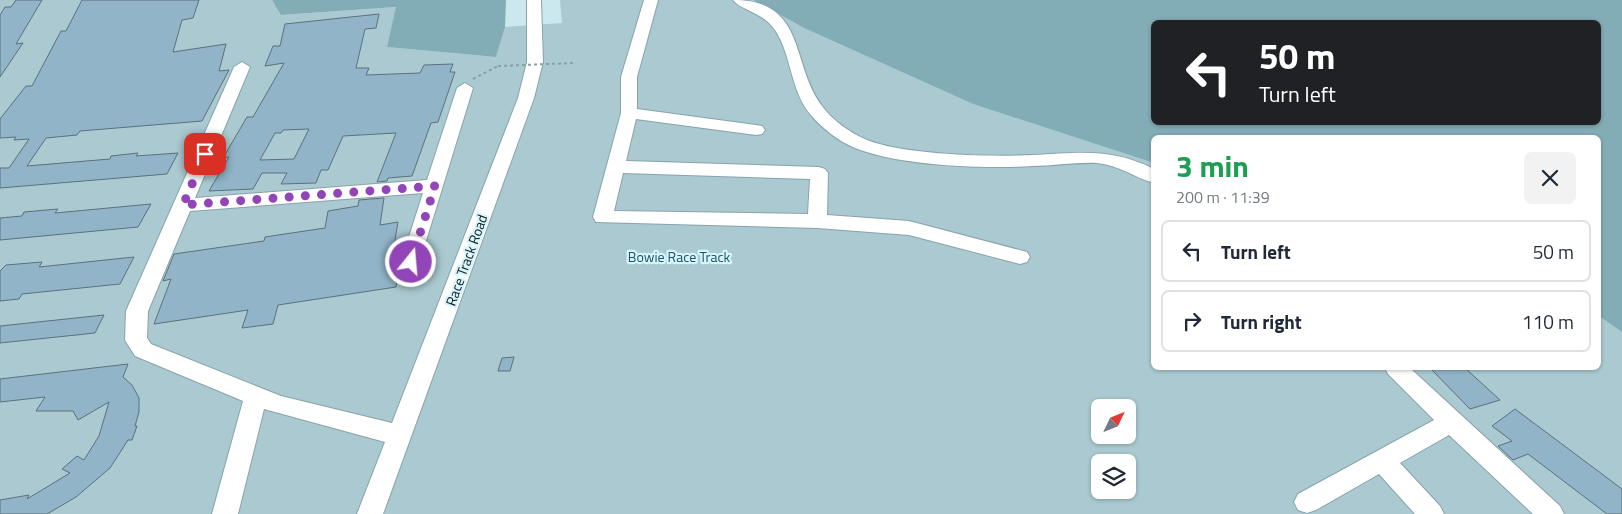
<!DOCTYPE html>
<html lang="en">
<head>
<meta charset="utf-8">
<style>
	body { margin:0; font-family:"Titillium Web",sans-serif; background:#f2f2f3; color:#1f2937; height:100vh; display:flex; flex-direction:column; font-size:19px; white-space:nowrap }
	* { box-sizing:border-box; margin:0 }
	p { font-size:16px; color:#747a83 }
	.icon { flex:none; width:28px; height:28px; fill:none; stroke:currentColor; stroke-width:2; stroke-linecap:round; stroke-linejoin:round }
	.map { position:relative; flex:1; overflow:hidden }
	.details { position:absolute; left:1151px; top:135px; width:450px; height:235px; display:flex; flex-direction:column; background:#fff; border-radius:8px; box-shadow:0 1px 4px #0004 }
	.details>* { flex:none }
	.hud { position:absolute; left:1151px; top:20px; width:450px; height:105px; border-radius:8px; box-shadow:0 1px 4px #0004; background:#202124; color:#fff; overflow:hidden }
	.needle { width:32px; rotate:47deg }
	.buttons { position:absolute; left:1091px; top:399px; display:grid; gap:10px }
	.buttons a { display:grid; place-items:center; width:45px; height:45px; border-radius:8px; background:#fff; box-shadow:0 1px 4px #0004; font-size:25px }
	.pin { position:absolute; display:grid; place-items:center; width:42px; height:42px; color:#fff; margin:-21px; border-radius:10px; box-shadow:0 2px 8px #0006 }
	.me { position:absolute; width:55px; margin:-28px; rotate:17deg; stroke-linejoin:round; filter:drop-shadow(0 0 4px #0008) }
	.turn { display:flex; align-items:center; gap:18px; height:105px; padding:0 25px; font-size:22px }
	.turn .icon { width:65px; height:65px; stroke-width:2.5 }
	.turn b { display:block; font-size:35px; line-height:42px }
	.round { display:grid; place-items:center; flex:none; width:52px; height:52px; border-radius:8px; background:#f2f2f3 }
	.headline { display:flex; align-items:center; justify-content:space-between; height:85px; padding:0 25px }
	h1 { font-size:30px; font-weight:700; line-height:38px; color:#1e9e55 }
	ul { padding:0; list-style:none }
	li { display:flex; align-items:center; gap:15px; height:62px; margin:0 10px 8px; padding:0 15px; border:2px solid #e0e1e3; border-radius:8px }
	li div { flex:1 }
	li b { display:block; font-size:19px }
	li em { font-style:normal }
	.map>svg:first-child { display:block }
	.green { fill:#aac9d0; fill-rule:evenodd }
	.forest { fill:#82acb6; fill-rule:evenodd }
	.building { fill:#91b4c8; stroke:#5c717d; fill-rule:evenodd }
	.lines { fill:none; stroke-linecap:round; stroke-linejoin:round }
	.minor-casing { stroke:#88a3aa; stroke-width:2 }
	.path { stroke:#89a0a5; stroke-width:2; stroke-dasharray:3 3; stroke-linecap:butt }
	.minor { fill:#fff; fill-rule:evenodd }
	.path-bridge { stroke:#89a0a5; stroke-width:2; stroke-dasharray:3 3; stroke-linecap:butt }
	.route { stroke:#9145b7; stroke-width:9; stroke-dasharray:0 16.2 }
	.labels { text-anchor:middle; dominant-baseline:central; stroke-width:4.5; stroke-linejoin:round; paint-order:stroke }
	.park-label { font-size:14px; fill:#1a5561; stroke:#d8f5fc }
	.street-label { font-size:14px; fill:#0e181a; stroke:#d8f5fc }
</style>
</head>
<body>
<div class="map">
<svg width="1622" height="514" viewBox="0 0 1622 514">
	<rect width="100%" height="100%" fill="#cbe8ef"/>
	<!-- green -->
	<path class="green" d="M0 0H272L282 15 397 7 387 47 496 57 505 27 562 23 560 0H752L804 28 973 104 1154 163V368H1599V316L1622 332V514H0ZM1100 408H1128V435H1100ZM1100 462H1128V490H1100Z"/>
	<!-- forest -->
	<path class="forest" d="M272 0H506L505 27 496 57 387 47 396 7 281 15Z
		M753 0H1622V332L1599 316V138H1154V163L973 104 804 28ZM1154 22H1599V122H1154Z"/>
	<!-- building -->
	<path class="building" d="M16 0H42L16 44 23 43 0 77V15L5 7H11Z
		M82 0H199L193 18 182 20 173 52 226 44 219 71 229 70 202 121 80 131 77 135 46 138 27 166 110 159 111 156 138 153 136 156 178 153 167 174 0 188V168H9L29 139 14 140 16 137 0 138V119L26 86H32L61 31H66Z
		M379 14 376 28 365 29 356 68H369L366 75 420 73 424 65 453 64 450 72H455L438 122 431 123 412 176 388 178 387 181 377 182 396 133 343 136 328 170H321L316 183 281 184 287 173H262L253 189 209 191 229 157 223 158 247 117H253L284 63 265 66 273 46H280L285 24ZM309 129 294 159 260 160 275 133H281L283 130Z
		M384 198 380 225 398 222 391 264 400 263 396 287 278 305 273 324 242 328 248 310 154 324 171 279 163 281 174 254 264 241 265 237 325 228 328 211 358 206 359 200Z
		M151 204 138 227 0 240V218L22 216 24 212 58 209 55 213Z
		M134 257 120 284 22 294 19 299 0 301V271L6 265 42 262 39 267Z
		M104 315 95 333 0 343V326Z
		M514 357 510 371H498L502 358Z
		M128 364 123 377 132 385 139 398V412L135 426H137L132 440H128L110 468 76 497 47 514H0V500L29 495 27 499 70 473 62 469 77 456 84 460 99 436 109 402 78 420 73 411H36L45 397 0 402V379Z
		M1430 368H1465L1500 400 1470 409Z
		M1515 409 1622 489V514H1607L1528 454 1513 460 1498 446 1512 441 1492 426Z"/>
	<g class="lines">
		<!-- minor casing -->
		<g class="minor-casing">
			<path id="minor" d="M527 0H541L543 62 534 98 383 514H357L385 442 264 409 238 514H212L243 401 135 356 125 340 126 311 234 67 242 62 250 67 195 198 427 180 457 88 465 83 473 88 418 267 411 269 404 267 401 262 423 193 190 211 148 311 147 338 151 344 281 396 392 423 518 98 527 62Z
				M644 0H658L637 77V109L756 125 762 126 765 130 762 134 756 135 636 119 626 161 819 167 825 169 828 173 827 215 909 221 1027 252 1030 257 1027 262 1020 264 909 235 817 228 596 222 593 217 621 113V77ZM623 173 810 179 808 214 614 211Z
				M733 0C807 0 790 63 822 106 832 120 850 133 867 140 905 155 990 157 1032 155 1079 153 1110 147 1154 169V183C1133 177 1119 165 1097 163 1075 162 1054 166 1032 166 984 169 900 166 855 148 838 141 822 128 810 114 790 89 792 56 775 30 763 12 740 10 733 0Z
				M1385 368H1410L1560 506 1564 514H1533L1449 435 1400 463 1440 506 1444 514H1415L1379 474 1316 510 1307 513 1298 510 1294 502 1298 494 1434 420 1388 374Z"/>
		</g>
		<!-- path -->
		<path class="path" d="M473 79 498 66"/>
		<!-- minor -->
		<use href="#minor" class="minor"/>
		<!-- path-bridge -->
		<path class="path-bridge" d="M498 66 574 63"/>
	</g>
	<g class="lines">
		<!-- route -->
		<path class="route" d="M205 154 183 205 435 186 411 262"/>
	</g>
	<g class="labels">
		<!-- park labels -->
		<g class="park-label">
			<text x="679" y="256">Bowie Race Track</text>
		</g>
		<!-- street labels -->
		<g class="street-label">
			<text transform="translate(466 260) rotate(-70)">Race Track Road</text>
		</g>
	</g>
</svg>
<div class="buttons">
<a><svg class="needle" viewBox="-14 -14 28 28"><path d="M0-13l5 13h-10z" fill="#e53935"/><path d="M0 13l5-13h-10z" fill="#747a83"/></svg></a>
<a><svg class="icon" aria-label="layers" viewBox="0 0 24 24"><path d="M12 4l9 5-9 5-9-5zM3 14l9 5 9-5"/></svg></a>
</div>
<div class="pin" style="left:205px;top:154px;background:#d93025"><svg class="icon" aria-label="arrive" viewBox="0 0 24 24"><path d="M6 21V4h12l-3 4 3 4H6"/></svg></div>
<svg class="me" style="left:411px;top:262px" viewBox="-20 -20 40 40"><circle r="17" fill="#9145b7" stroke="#fff" stroke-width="3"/><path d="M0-11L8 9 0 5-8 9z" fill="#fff"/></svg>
<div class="hud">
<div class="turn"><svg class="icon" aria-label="left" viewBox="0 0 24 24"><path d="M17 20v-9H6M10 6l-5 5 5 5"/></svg><div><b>50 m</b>Turn left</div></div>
</div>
<section class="details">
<div class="headline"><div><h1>3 min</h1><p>200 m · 11:39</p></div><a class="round"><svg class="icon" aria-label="close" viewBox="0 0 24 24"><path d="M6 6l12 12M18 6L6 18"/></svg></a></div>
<ul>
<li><svg class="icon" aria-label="left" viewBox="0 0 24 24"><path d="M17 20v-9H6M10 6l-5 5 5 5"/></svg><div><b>Turn left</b></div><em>50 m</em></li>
<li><svg class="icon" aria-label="right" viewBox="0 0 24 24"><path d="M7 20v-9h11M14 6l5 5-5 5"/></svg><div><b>Turn right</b></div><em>110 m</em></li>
</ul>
</section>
</div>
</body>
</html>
